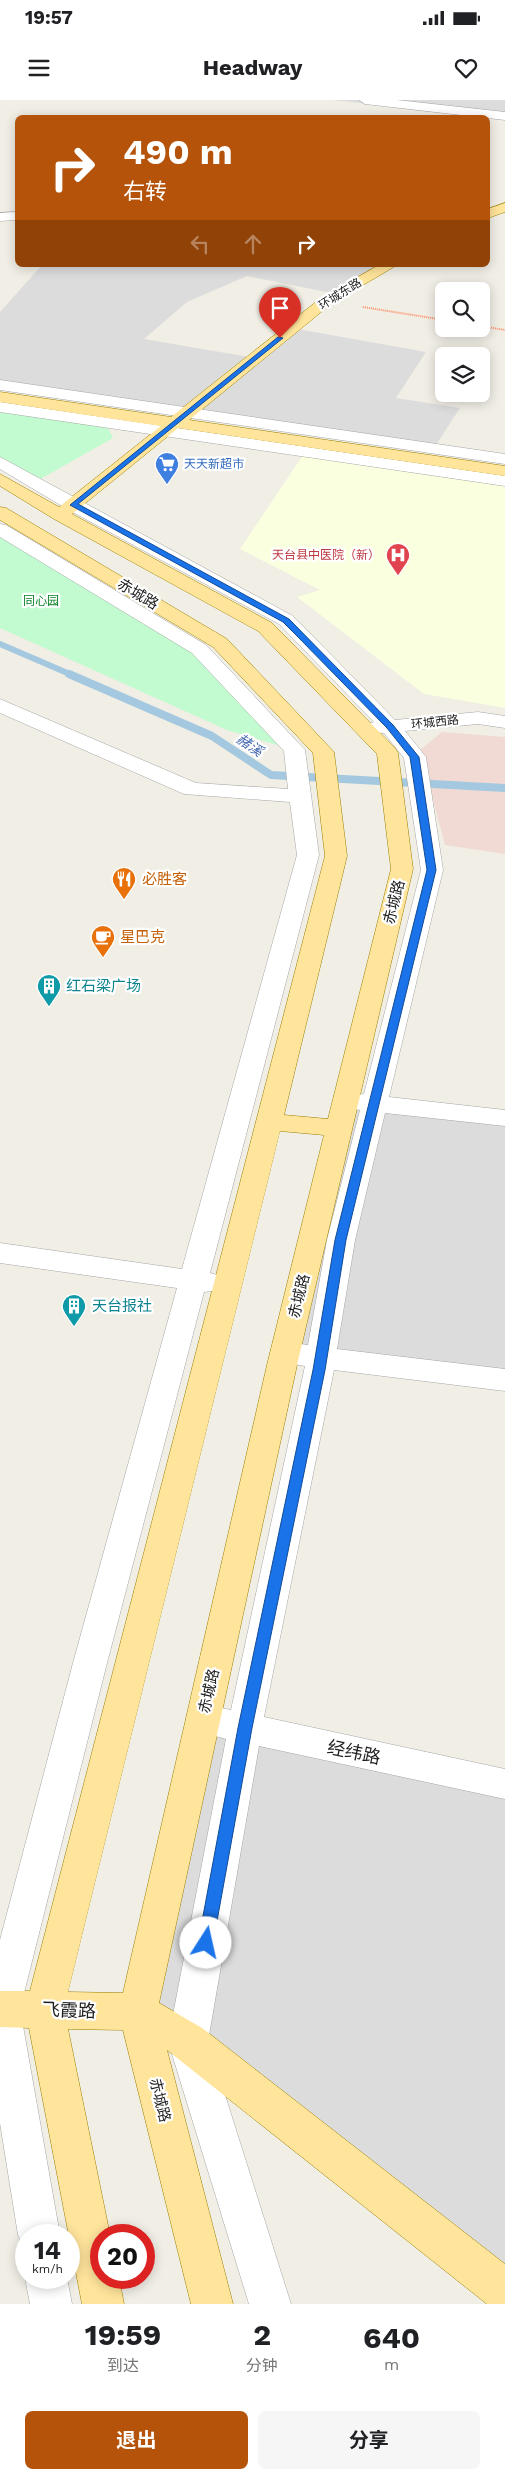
<!DOCTYPE html>
<html lang="zh">
<head>
<meta charset="utf-8">
<style>
	body { margin:0; font-family:"Work Sans","Noto Sans SC",sans-serif; background:#f6f6f6; color:#202124; height:100vh; display:flex; flex-direction:column; font-size:19px; white-space:nowrap }
	* { box-sizing:border-box; margin:0 }
	p { font-size:16px; color:#757577 }
	.icon { flex:none; width:28px; height:28px; fill:none; stroke:currentColor; stroke-width:2; stroke-linecap:round; stroke-linejoin:round }
	.map { position:relative; height:2204px; overflow:hidden }
	.details { display:flex; flex-direction:column; background:#fff; flex:1 }
	.details>* { flex:none }
	.hud { position:absolute; left:15px; top:15px; width:475px; height:152px; border-radius:8px; box-shadow:0 2px 12px #0003; background:#b45309; color:#fff; overflow:hidden }
	.buttons { position:absolute; left:435px; top:182px; display:grid; gap:10px }
	.buttons a { display:grid; place-items:center; width:55px; height:55px; border-radius:8px; background:#fff; box-shadow:0 2px 12px #0003; font-size:25px }
	.speed { position:absolute; left:15px; top:2124px; display:flex; gap:10px; font-size:25px; font-weight:700; text-align:center }
	.speed>* { display:grid; place-content:center; width:65px; height:65px; border-radius:50%; background:#fff; box-shadow:0 2px 12px #0003; line-height:1 }
	.speed small { font-size:12px; font-weight:400 }
	.speed .limit { border:8px solid #d22; background:#fff; color:#111 }
	.pin { position:absolute; display:grid; place-items:center; width:42px; height:42px; color:#fff; margin:-51px -21px; border-radius:50% 50% 50% 0; rotate:-45deg; box-shadow:0 0 5px #0007 }
	.pin .icon { rotate:45deg }
	.me { position:absolute; width:55px; margin:-28px; rotate:10deg; stroke-linejoin:round; filter:drop-shadow(0 0 4px #0008) }
	.turn { display:flex; align-items:center; gap:18px; height:105px; padding:0 25px; font-size:22px }
	.turn .icon { width:65px; height:65px; stroke-width:2.5 }
	.turn b { display:block; font-size:35px; line-height:42px }
	.lanes { display:flex; align-items:center; height:48px; padding:0 25px; background:#0003; justify-content:center; gap:25px; direction:ltr }
	.lanes .off { opacity:.35 }
	.eta { display:flex; justify-content:space-evenly; align-items:center; height:85px; text-align:center }
	.eta b { font-size:30px; font-weight:700; line-height:35px }
	.button { display:flex; gap:10px; margin-top:auto; padding:10px 25px }
	.button a { flex:1; height:58px; border-radius:8px; background:#b45309; color:#fff; font-size:20px; font-weight:700; line-height:58px; text-align:center }
	.button a+a { background:#f6f6f6; color:#202124 }
	.status { display:flex; justify-content:space-between; align-items:center; height:35px; padding:0 25px; background:#fff; direction:ltr }
	.status svg { height:14px; fill:currentColor }
	header { display:flex; justify-content:space-between; align-items:center; height:65px; padding:0 25px; background:#fff; font-size:22px; font-weight:700 }
	.map>svg:first-child { display:block }
	.residential { fill:#dddcdc }
	.commercial { fill:#f1dad4 }
	.education { fill:#faffdf }
	.park { fill:#c1fbcf }
	.lines { fill:none; stroke-linecap:round; stroke-linejoin:round }
	.stream-far1 { stroke:#a4c8df; stroke-width:6 }
	.stream { stroke:#a4c8df; stroke-width:8 }
	.minor-casing { stroke:#a6a6a6; stroke-width:1 }
	.major-casing { stroke:#9a8000; stroke-width:1 }
	.path { stroke:#fe8f68; stroke-width:2; stroke-dasharray:1 1; stroke-linecap:butt }
	.minor { fill:#fff; fill-rule:evenodd }
	.major { fill:#ffe49b; fill-rule:evenodd }
	.route { fill:#1a73e8; stroke:#114b97 }
	.labels { text-anchor:middle; dominant-baseline:central; stroke-width:4.5; stroke-linejoin:round; paint-order:stroke }
	.far-street-label { font-size:12px; fill:#1f1f1f; stroke:#fff }
	.far-shop-label { font-size:12px; fill:#366cbe; stroke:#fff; text-anchor:start }
	.far-health-label { font-size:12px; fill:#be3a42; stroke:#fff; text-anchor:end }
	.far-park-label { font-size:12px; fill:#088226; stroke:#fff }
	.far-water-label { font-size:14px; font-style:italic; fill:#486cb2; stroke:#fff }
	.street-label { font-size:15px; fill:#1f1f1f; stroke:#fff }
	.food-label { font-size:15px; fill:#c56008; stroke:#fff; text-anchor:start }
	.culture-label { font-size:15px; fill:#0d838f; stroke:#fff; text-anchor:start }
	.near-street-label { font-size:18px; fill:#1f1f1f; stroke:#fff }
</style>
</head>
<body>
<div class="status"><b>19:57</b><svg viewBox="0 0 49 12"><path d="M0 12V9h3v3zM5 12V6h3v6zM10 12V3h3v9zM15 12V0h3v12zM26 1h20v11H26zM47 4h2v5h-2z"/></svg></div>
<header><svg class="icon" aria-label="menu" viewBox="0 0 24 24"><path d="M4 6h16M4 12h16M4 18h16"/></svg>Headway<svg class="icon" aria-label="heart" viewBox="0 0 24 24"><path d="M12 20l-8-8c-3-5 5-10 8-4 3-6 11-1 8 4z"/></svg></header>
<div class="map">
<svg width="505" height="2204" viewBox="0 0 505 2204">
	<rect width="100%" height="100%" fill="#f0eee5"/>
	<!-- residential -->
	<path class="residential" d="M333 0H505V20L484 17Z
		M42 165H390L337 194 247 176 187 202 144 239 255 258 292 228 426 252 396 298 460 308 434 348 0 285V212Z
		M346 1000 505 1018V1280L285 1253Z
		M203 1619 505 1684V2191L138 1912Z"/>
	<!-- commercial -->
	<path class="commercial" d="M442 632 505 637V754L445 745 420 650Z"/>
	<!-- education -->
	<path class="education" d="M305 352 505 381V608L424 594 297 497 320 490 240 449Z"/>
	<!-- park -->
	<path class="park" d="M0 311 107 326 113 338 35 382 0 359Z
		M0 429 199 549 294 650 227 630 0 528Z"/>
	<g class="lines">
		<!-- stream-far1 -->
		<path class="stream-far1" d="M0 544 72 575"/>
		<!-- stream -->
		<path class="stream" d="M69 574 212 636 271 675 505 688"/>
		<!-- minor casing -->
		<g class="minor-casing">
			<path id="minor" d="M359 0H397L505 12V20L365 4Z
				M18 112V120L0 121V113Z
				M0 280 505 354V364L0 290Z
				M0 302 505 376V386L0 312Z
				M0 357 293 516 395 620 478 612 505 616V628L478 624 405 631 426 657 443 770 389 997 505 1010V1026L385 1013 355 1140 337 1249 505 1269V1291L334 1270 264 1617 505 1669V1699L259 1646 208 1941 291 2204H249L168 1941 226 1639 191 1629 186 1619 191 1609 203 1604 231 1610 305 1266 275 1261 270 1253 275 1245 285 1242 308 1245 327 1140 360 1010 349 1008 345 1002 349 996 364 994 421 770 404 658 384 633 368 632 365 628 368 624 374 622 279 524 67 409 0 369Z
				M0 424 6 425 206 545 305 650 319 755 210 1173 221 1176 225 1183 221 1190 204 1192 107 1563 20 1909 60 2135H26V2151L18 2135 0 2023V1840L73 1563 177 1188 0 1163V1143L182 1169 297 755 290 702 184 694 0 613V599L196 683 288 689 284 651 192 553 0 437Z
				M26 2175V2178H67L72 2204H30L25 2178Z"/>
		</g>
		<!-- major casing -->
		<g class="major-casing">
			<path id="major" d="M505 103V112L488 118V109Z
				M379 165H397L331 204 189 320 505 366V376L178 328 72 414 272 523 395 648 398 653 413 769 297 1265 159 1903 202 1928 505 2164V2204H487L167 1950 233 2204H191L123 1930 68 1929 110 2135H101V2178H119L124 2204H82L29 1928 0 1927V1891H30L325 756 313 653 213 547 0 420V407L6 408 227 539 334 652 347 756 284 1015 328 1019 391 769 377 654 258 531 54 419 0 386V374L59 407 161 326 0 302V292L171 317 321 198ZM280 1031 324 1035 267 1265 123 1893 68 1892Z"/>
		</g>
		<!-- path -->
		<path class="path" d="M363 207 444 220
			M481 226 505 230"/>
		<!-- minor -->
		<use href="#minor" class="minor"/>
		<!-- major -->
		<use href="#major" class="major"/>
	</g>
	<!-- route -->
	<path class="route" d="M278 237 283 238 78 404 289 519 393 625 419 657 436 770 346 1140 325 1270 252 1628 213 1843 211 1848 206 1851 200 1848 198 1843 238 1628 313 1270 335 1140 427 770 410 657 387 628 296 535 283 522 70 405Z"/>
	<!-- icons -->
	<defs>
		<g id="supermarket-pin" transform="scale(1.25)"><path d="M0 17L-7.5 6A9.5 9.5 0 1 1 7.5 6Z" fill="#3f7fe0" stroke="#fff"/><path d="M-6-5.5h2.5l.6 2H6L4.5 2H-2.5L-4.4-4H-6ZM-1.5 3.2a1.3 1.3 0 1 0 .1 0ZM3 3.2a1.3 1.3 0 1 0 .1 0Z" fill="#fff"/></g>
		<g id="hospital-pin" transform="scale(1.25)"><path d="M0 17L-7.5 6A9.5 9.5 0 1 1 7.5 6Z" fill="#e0444e" stroke="#fff"/><path d="M-5-5h3v3.5h4V-5h3V5h-3V1.5h-4V5h-3Z" fill="#fff"/></g>
		<g id="restaurant-pin" transform="scale(1.25)"><path d="M0 17L-7.5 6A9.5 9.5 0 1 1 7.5 6Z" fill="#e8710a" stroke="#fff"/><path d="M-5-6h1v4h1v-4h1v4h1v-4h1v5L-1.5 .5V6h-2V.5L-5-1ZM5-6V6H3V1.5H1.5Q1.5-4 5-6Z" fill="#fff"/></g>
		<g id="cafe-pin" transform="scale(1.25)"><path d="M0 17L-7.5 6A9.5 9.5 0 1 1 7.5 6Z" fill="#e8710a" stroke="#fff"/><path d="M-5.5-4.5H6V0H3Q3 3.5 0 3.5H-2.5Q-5.5 3.5-5.5 0ZM3-3.2v2h1.7v-2ZM-6 4.5H4V6H-6Z" fill="#fff"/></g>
		<g id="building-pin" transform="scale(1.25)"><path d="M0 17L-7.5 6A9.5 9.5 0 1 1 7.5 6Z" fill="#0f9aa8" stroke="#fff"/><path d="M-4-6H4V6H1V3H-1V6H-4ZM-2.5-4.3h1.7v1.8h-1.7ZM.8-4.3h1.7v1.8H.8ZM-2.5-1h1.7V.8h-1.7ZM.8-1h1.7V.8H.8Z" fill="#fff"/></g>
	</defs>
	<g fill-rule="evenodd">
		<use href="#supermarket-pin" x="167" y="364"/>
		<use href="#hospital-pin" x="398" y="455"/>
		<use href="#restaurant-pin" x="124" y="779"/>
		<use href="#cafe-pin" x="103" y="837"/>
		<use href="#building-pin" x="49" y="886"/>
		<use href="#building-pin" x="74" y="1206"/>
	</g>
	<g class="labels">
		<!-- far-street labels -->
		<g class="far-street-label">
			<text transform="translate(340 194) rotate(-32)">环城东路</text>
			<text transform="translate(435 622) rotate(-6)">环城西路</text>
		</g>
		<!-- far-shop labels -->
		<g class="far-shop-label">
			<text x="184" y="364">天天新超市</text>
		</g>
		<!-- far-health labels -->
		<g class="far-health-label">
			<text x="380" y="455">天台县中医院（新）</text>
		</g>
		<!-- far-park labels -->
		<g class="far-park-label">
			<text x="41" y="501">同心园</text>
		</g>
		<!-- far-water labels -->
		<g class="far-water-label">
			<text transform="translate(250 645) rotate(34)">赭溪</text>
		</g>
		<!-- street labels -->
		<g class="street-label">
			<text transform="translate(138 494) rotate(31)">赤城路</text>
			<text transform="translate(394 802) rotate(-76)">赤城路</text>
			<text transform="translate(299 1196) rotate(-76)">赤城路</text>
			<text transform="translate(209 1591) rotate(-77)">赤城路</text>
			<text transform="translate(160 2000) rotate(76)">赤城路</text>
		</g>
		<!-- food labels -->
		<g class="food-label">
			<text x="142" y="779">必胜客</text>
			<text x="120" y="837">星巴克</text>
		</g>
		<!-- culture labels -->
		<g class="culture-label">
			<text x="66" y="886">红石梁广场</text>
			<text x="92" y="1206">天台报社</text>
		</g>
		<!-- near-street labels -->
		<g class="near-street-label">
			<text transform="translate(354 1652) rotate(12)">经纬路</text>
			<text transform="translate(69 1910) rotate(2)">飞霞路</text>
		</g>
	</g>
</svg>
<div class="buttons">
<a><svg class="icon" aria-label="search" viewBox="0 0 24 24"><circle cx="10" cy="10" r="6"/><path d="M15 15l6 6"/></svg></a>
<a><svg class="icon" aria-label="layers" viewBox="0 0 24 24"><path d="M12 4l9 5-9 5-9-5zM3 14l9 5 9-5"/></svg></a>
</div>
<div class="speed"><div>14<small>km/h</small></div><div class="limit">20</div></div>
<div class="pin" style="left:280px;top:238px;background:#d93025"><svg class="icon" aria-label="arrive" viewBox="0 0 24 24"><path d="M6 21V4h12l-3 4 3 4H6"/></svg></div>
<svg class="me" style="left:206px;top:1843px" viewBox="-20 -20 40 40"><circle r="19" fill="#fff"/><path d="M0-13L10 11 0 6-10 11z" fill="#1a73e8"/></svg>
<div class="hud">
<div class="turn"><svg class="icon" aria-label="right" viewBox="0 0 24 24"><path d="M7 20v-9h11M14 6l5 5-5 5"/></svg><div><b>490 m</b>右转</div></div>
<div class="lanes"><svg class="icon off" aria-label="left" viewBox="0 0 24 24"><path d="M17 20v-9H6M10 6l-5 5 5 5"/></svg><svg class="icon off" aria-label="ahead" viewBox="0 0 24 24"><path d="M12 20V5M6 11l6-6 6 6"/></svg><svg class="icon" aria-label="right" viewBox="0 0 24 24"><path d="M7 20v-9h11M14 6l5 5-5 5"/></svg></div>
</div>
</div>
<section class="details">
<div class="eta">
<div><b>19:59</b><p>到达</p></div>
<div><b>2</b><p>分钟</p></div>
<div><b>640</b><p>m</p></div>
</div>
<div class="button"><a>退出</a><a>分享</a></div>
</section>
</body>
</html>
